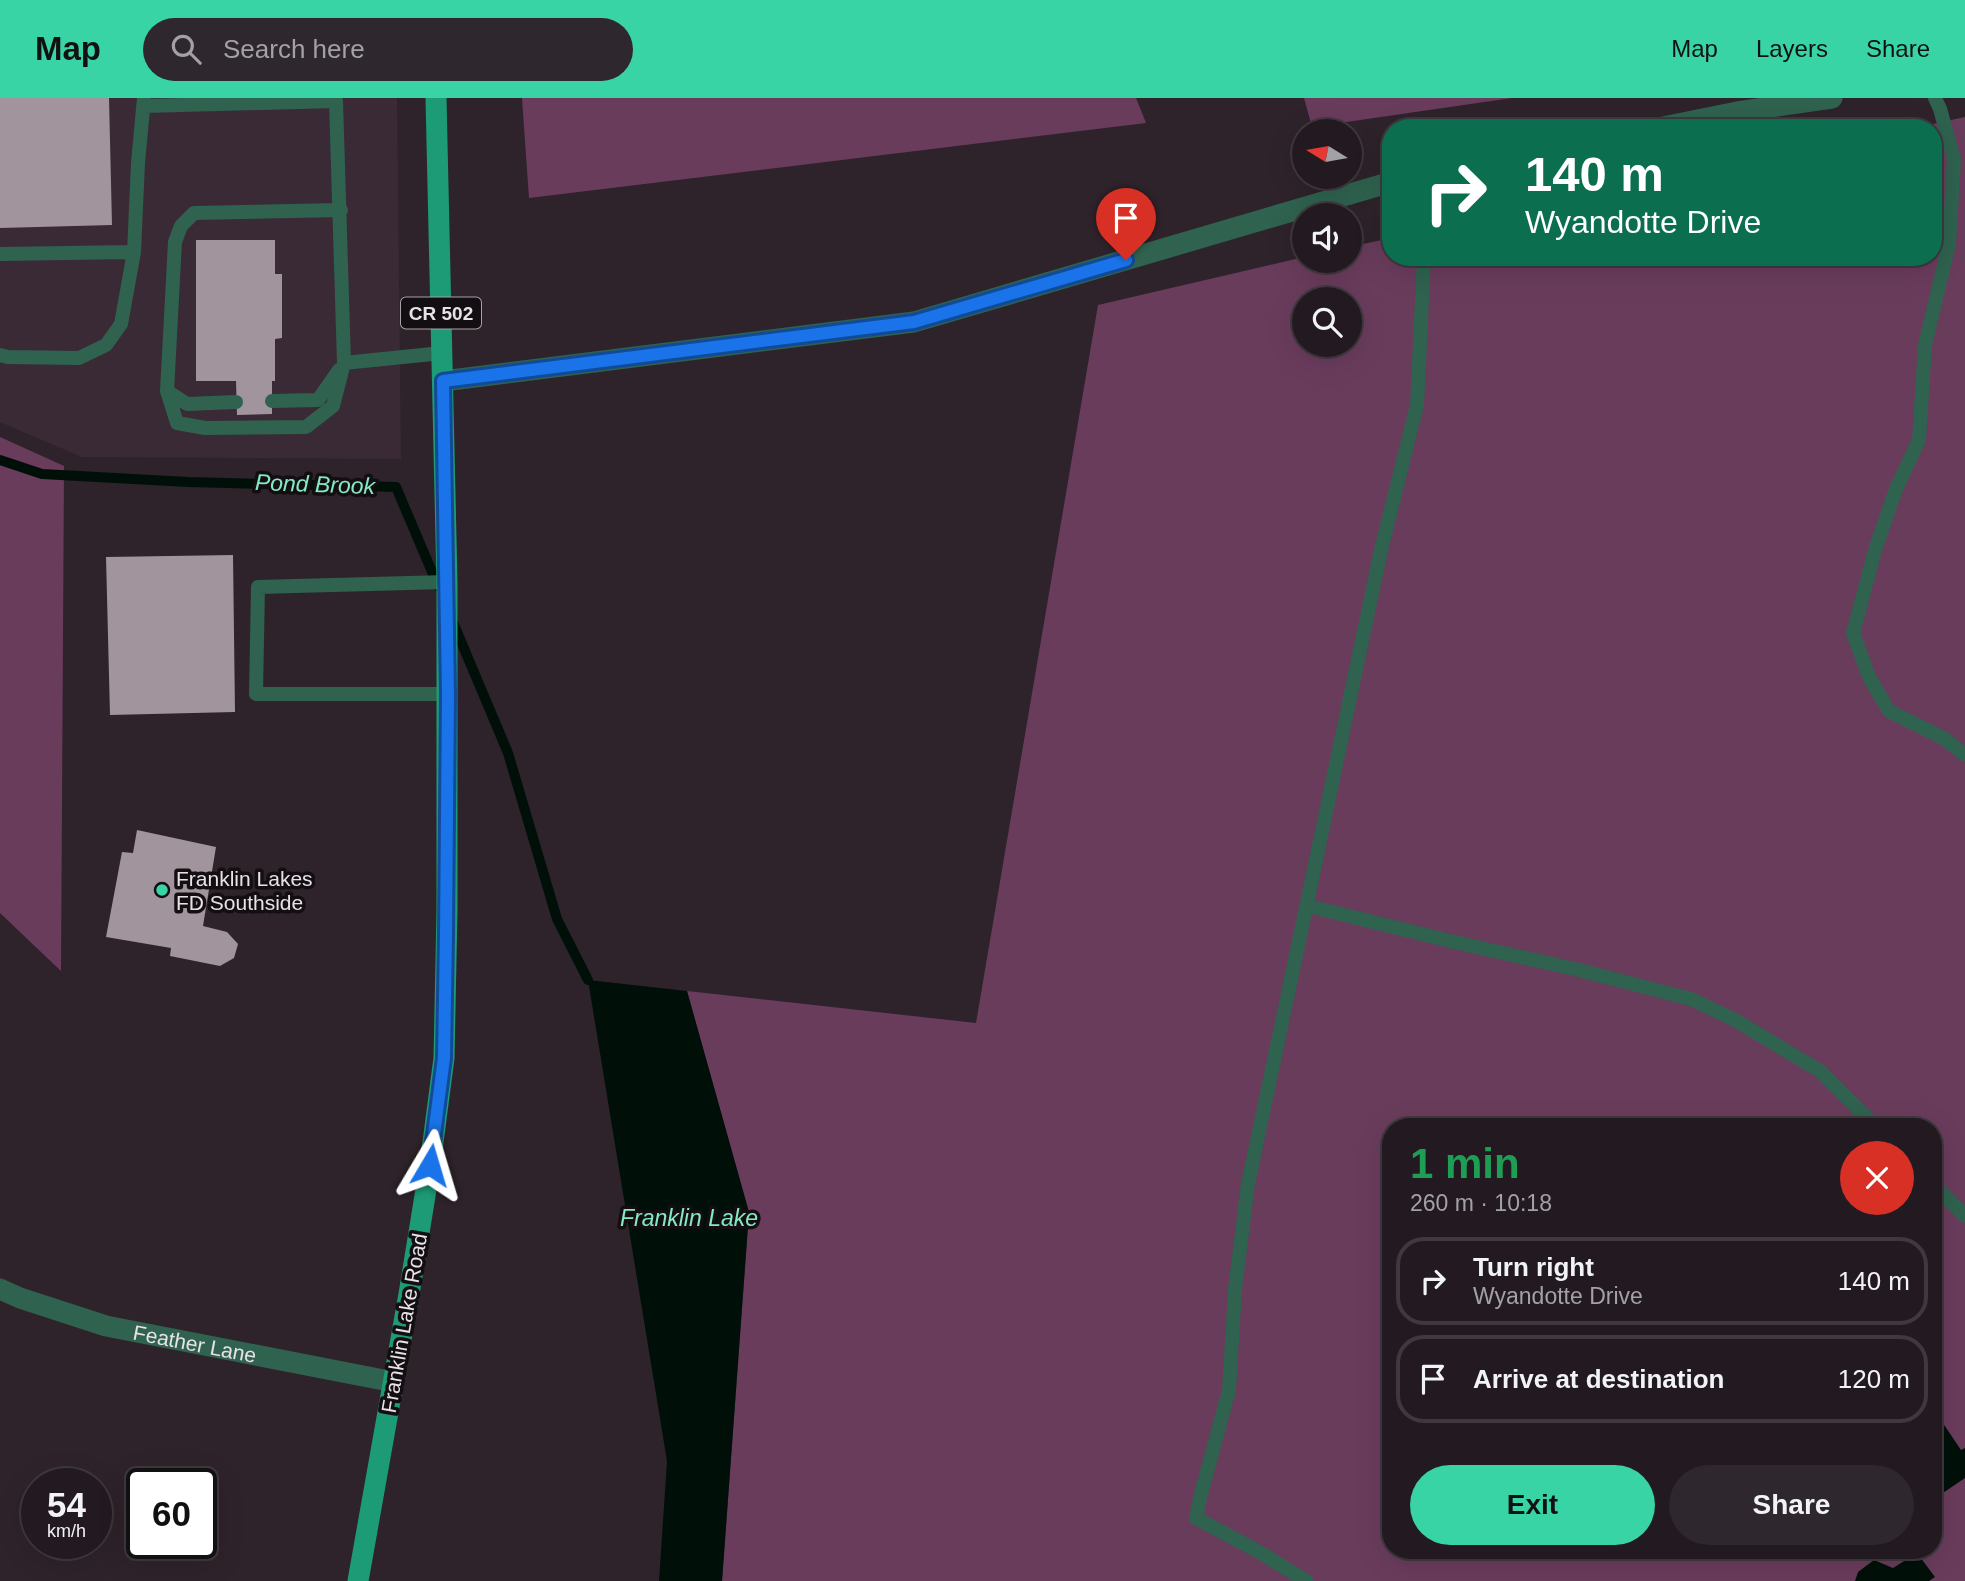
<!DOCTYPE html>
<html lang="en">
<head>
<meta charset="utf-8">
<style>
	body { margin:0; font-family:Helvetica,sans-serif; background:#2e272d; color:#f1f3f6; height:100vh; display:flex; flex-direction:column; font-size:26px; white-space:nowrap }
	* { box-sizing:border-box; margin:0 }
	p { font-size:23px; color:#a2a1a5 }
	.icon { flex:none; width:38px; height:38px; fill:none; stroke:currentColor; stroke-width:2; stroke-linecap:round; stroke-linejoin:round }
	.map { position:relative; flex:1; overflow:hidden }
	.details { position:absolute; left:1382px; top:1020px; width:560px; height:441px; display:flex; flex-direction:column; background:#221a20; border-radius:28px; box-shadow:0 7px 28px #0002,0 0 0 2px #3f383e }
	.details>* { flex:none }
	.guide { position:absolute; left:1382px; top:21px; width:560px; height:147px; border-radius:28px; box-shadow:0 7px 28px #0002,0 0 0 2px #3f383e; background:#0b6e4f; color:#fff; overflow:hidden }
	.needle { width:46px; rotate:281deg }
	.controls { position:absolute; left:1292px; top:21px; display:grid; gap:14px }
	.controls a { display:grid; place-items:center; width:70px; height:70px; border-radius:50%; background:#221a20; box-shadow:0 7px 28px #0002,0 0 0 2px #3f383e; font-size:35px }
	.speed { position:absolute; left:21px; top:1370px; display:flex; gap:14px; font-size:35px; font-weight:700; text-align:center }
	.speed>* { display:grid; place-content:center; width:91px; height:91px; border-radius:50%; background:#221a20; box-shadow:0 7px 28px #0002,0 0 0 2px #3f383e; line-height:1 }
	.speed small { font-size:18px; font-weight:400 }
	.speed .limit { border:4px solid #111; border-radius:10px; background:#fff; color:#111 }
	.pin { position:absolute; display:grid; place-items:center; width:60px; height:60px; color:#fff; margin:-72px -30px; border-radius:50% 50% 50% 0; rotate:-45deg; box-shadow:0 0 7px #0007 }
	.pin .icon { rotate:45deg }
	.me { position:absolute; width:77px; margin:-38px; rotate:7deg; stroke-linejoin:round; filter:drop-shadow(0 0 5px #0008) }
	.turn { display:flex; align-items:center; gap:24px; height:147px; padding:0 28px; font-size:32px }
	.turn .icon { width:91px; height:91px; stroke-width:2.5 }
	.turn b { display:block; font-size:49px; line-height:60px }
	.round { display:grid; place-items:center; flex:none; width:74px; height:74px; border-radius:37px; background:#2e272d }
	.summary { display:flex; align-items:center; justify-content:space-between; height:119px; padding:0 28px }
	h1 { font-size:42px; font-weight:700; line-height:52px; color:#1e9e55 }
	.primary-button { display:flex; gap:14px; margin-top:auto; padding:14px 28px }
	.primary-button a { flex:1; height:80px; border-radius:42px; background:#39d4a5; color:#111; font-size:28px; font-weight:700; line-height:80px; text-align:center }
	.primary-button a+a { background:#2e272d; color:#f1f3f6 }
	ul { padding:0; list-style:none }
	li { display:flex; align-items:center; gap:21px; height:88px; margin:0 14px 10px; padding:0 14px; border:4px solid #3f383e; border-radius:28px }
	li div { flex:1 }
	li b { display:block; font-size:26px }
	li em { font-style:normal }
	header { display:flex; align-items:center; gap:42px; box-sizing:border-box; height:98px; padding:0 35px; background:#39d4a5; color:#111 }
	header strong { font-size:33px }
	nav { display:flex; gap:38px; margin-inline-start:auto; font-size:24px }
	.search { width:490px; height:63px; background:#2e272d; display:flex; align-items:center; gap:18px; box-sizing:border-box; padding:0 24px; border-radius:38px; color:#a2a1a5; font-size:26px }
	.map>svg:first-child { display:block }
	.built { fill:#3a2a35 }
	.green { fill:#6a3c5c; fill-rule:evenodd }
	.water { fill:#001009 }
	.lines { fill:none; stroke-linecap:round; stroke-linejoin:round }
	.stream { stroke:#001009; stroke-width:10 }
	.building { fill:#a1949c }
	.lane { stroke:#2f624f; stroke-width:14 }
	.street { stroke:#2f624f; stroke-width:21 }
	.primary { stroke:#1c9b76; stroke-width:21 }
	.route-casing { stroke:#114b97; stroke-width:18 }
	.route { stroke:#1a73e8; stroke-width:12 }
	.poi-dot { fill:#39d4a5; stroke:#130e11; stroke-width:2.5 }
	.labels { text-anchor:middle; dominant-baseline:central; stroke-width:7; stroke-linejoin:round; paint-order:stroke }
	.shield { fill:#130e11; stroke:#a8a2a6; stroke-width:2 }
	.shield-label { font-size:19px; font-weight:bold; fill:#e8e1e6 }
	.poi-label { font-size:21px; fill:#e8e1e6; stroke:#130e11; text-anchor:start }
	.street-label { font-size:21px; fill:#e8e1e6; stroke:#130e11 }
	.water-label { font-size:23px; font-style:italic; fill:#85e9c4; stroke:#130e11 }
</style>
</head>
<body>
<header>
<strong>Map</strong>
<div class="search"><svg class="icon" aria-label="search" viewBox="0 0 24 24"><circle cx="10" cy="10" r="6"/><path d="M15 15l6 6"/></svg>Search here</div>
<nav><a>Map</a><a>Layers</a><a>Share</a></nav>
</header>
<div class="map">
<svg width="1965" height="1483" viewBox="0 0 1965 1483">
	<rect width="100%" height="100%" fill="#2e232a"/>
	<!-- built -->
	<path class="built" d="M0 0H397L401 361 82 359 0 324Z"/>
	<!-- green -->
	<path class="green" d="M522 0H1136L1146 25 529 100Z
		M1304 0H1512L1312 29Z
		M1965 19V1483H722L749 1115 687 893 976 925 1098 207 1304 159V163H1349V149L1391 140V159H1934V30H1914ZM1304 201H1349V247H1304ZM1391 1029H1934V1452H1391Z
		M0 339 64 368 61 873 0 815Z"/>
	<!-- water -->
	<path class="water" d="M588 882 687 893 749 1114 722 1483H659L667 1363Z
		M1934 1312 1961 1352 1965 1350V1380L1934 1401Z
		M1917 1455 1935 1479 1929 1483H1855L1858 1474 1874 1462 1893 1470Z"/>
	<g class="lines">
		<!-- stream -->
		<path class="stream" d="M0 362 42 376 188 384 396 389 438 488
			M452 522 508 655 557 821 588 882"/>
	</g>
	<!-- building -->
	<path class="building" d="M0 0H109L112 127 0 130Z
		M196 142H275V176H282V240L275 241V283H272V316L237 317 236 283H196Z
		M233 457 235 614 110 617 106 459Z
		M137 732 216 749 203 828 227 834 238 846 234 860 220 868 170 858 171 850 106 839 122 754 133 755Z"/>
	<g class="lines">
		<!-- lane -->
		<path class="lane" d="M1935 0 1940 11 1954 61 1949 146 1925 247 1919 342 1896 391 1876 449 1853 535 1869 579 1889 613 1945 641 1965 657
			M144 8 336 3 344 265 442 255
			M341 112 194 115 181 128 175 144 167 293 177 325 205 330 306 329 333 308 344 265
			M0 156 134 154
			M0 257 8 259 79 260 106 247 121 226 134 154 138 65 144 0
			M167 293 187 306 236 304
			M272 303 318 302 339 272
			M447 484 258 489 256 596H448
			M1308 808 1450 843 1579 872 1691 901 1735 922 1820 973 1876 1029
			M1934 1087 1965 1118
			M1306 1483 1263 1456 1196 1420 1201 1396 1229 1292 1235 1191 1248 1086 1381 452 1417 307 1424 159"/>
		<!-- street -->
		<g class="street">
			<path d="M1658 30 1737 14 1832 0"/>
			<path d="M443 283 914 224 1391 84"/>
			<path id="s1" d="M0 1191 20 1200 106 1228 394 1284"/>
		</g>
		<!-- primary -->
		<path class="primary" d="M358 1483 409 1196 430 1067 444 960 447 812V484L436 0"/>
	</g>
	<g class="lines">
		<!-- route casing -->
		<g class="route-casing">
			<path id="route" d="M430 1067 444 960 446 837 448 596 443 283 914 224 1126 162"/>
		</g>
		<!-- route -->
		<use href="#route" class="route"/>
	</g>
	<!-- markers -->
	<circle class="poi-dot" cx="162" cy="792" r="7"/>
	<g class="labels">
		<!-- shield labels -->
		<rect class="shield" x="401" y="199.5" width="80" height="31" rx="5"/>
		<g class="shield-label">
			<text x="441" y="215">CR 502</text>
		</g>
		<!-- poi labels -->
		<g class="poi-label">
			<text x="176" y="780">Franklin Lakes<tspan x="176" dy="24">FD Southside</tspan></text>
		</g>
		<!-- street labels -->
		<g class="street-label">
			<text transform="translate(404 1225) rotate(-80)">Franklin Lake Road</text>
			<text stroke="none"><textPath href="#s1" startOffset="203">Feather Lane</textPath></text>
		</g>
		<!-- water labels -->
		<g class="water-label">
			<text transform="translate(315 386) rotate(2)">Pond Brook</text>
			<text x="689" y="1120">Franklin Lake</text>
		</g>
	</g>
</svg>
<div class="controls">
<a><svg class="needle" viewBox="-14 -14 28 28"><path d="M0-13l5 13h-10z" fill="#e53935"/><path d="M0 13l5-13h-10z" fill="#a2a1a5"/></svg></a>
<a><svg class="icon" aria-label="sound" viewBox="0 0 24 24"><path d="M4 9h4l5-4v14l-5-4H4zM17 9q2 3 0 6"/></svg></a>
<a><svg class="icon" aria-label="search" viewBox="0 0 24 24"><circle cx="10" cy="10" r="6"/><path d="M15 15l6 6"/></svg></a>
</div>
<div class="speed"><div>54<small>km/h</small></div><div class="limit">60</div></div>
<div class="pin" style="left:1126px;top:162px;background:#d93025"><svg class="icon" aria-label="arrive" viewBox="0 0 24 24"><path d="M6 21V4h12l-3 4 3 4H6"/></svg></div>
<svg class="me" style="left:430px;top:1067px" viewBox="-20 -20 40 40"><path d="M0-17L14 15 0 8-14 15z" fill="#1a73e8" stroke="#fff" stroke-width="4"/></svg>
<div class="guide">
<div class="turn"><svg class="icon" aria-label="right" viewBox="0 0 24 24"><path d="M7 20v-9h11M14 6l5 5-5 5"/></svg><div><b>140 m</b>Wyandotte Drive</div></div>
</div>
<section class="details">
<div class="summary"><div><h1>1 min</h1><p>260 m · 10:18</p></div><a class="round" style="background:#d93025;color:#fff"><svg class="icon" aria-label="close" viewBox="0 0 24 24"><path d="M6 6l12 12M18 6L6 18"/></svg></a></div>
<ul>
<li><svg class="icon" aria-label="right" viewBox="0 0 24 24"><path d="M7 20v-9h11M14 6l5 5-5 5"/></svg><div><b>Turn right</b><p>Wyandotte Drive</p></div><em>140 m</em></li>
<li><svg class="icon" aria-label="arrive" viewBox="0 0 24 24"><path d="M6 21V4h12l-3 4 3 4H6"/></svg><div><b>Arrive at destination</b></div><em>120 m</em></li>
</ul>
<div class="primary-button"><a>Exit</a><a>Share</a></div>
</section>
</div>
</body>
</html>
